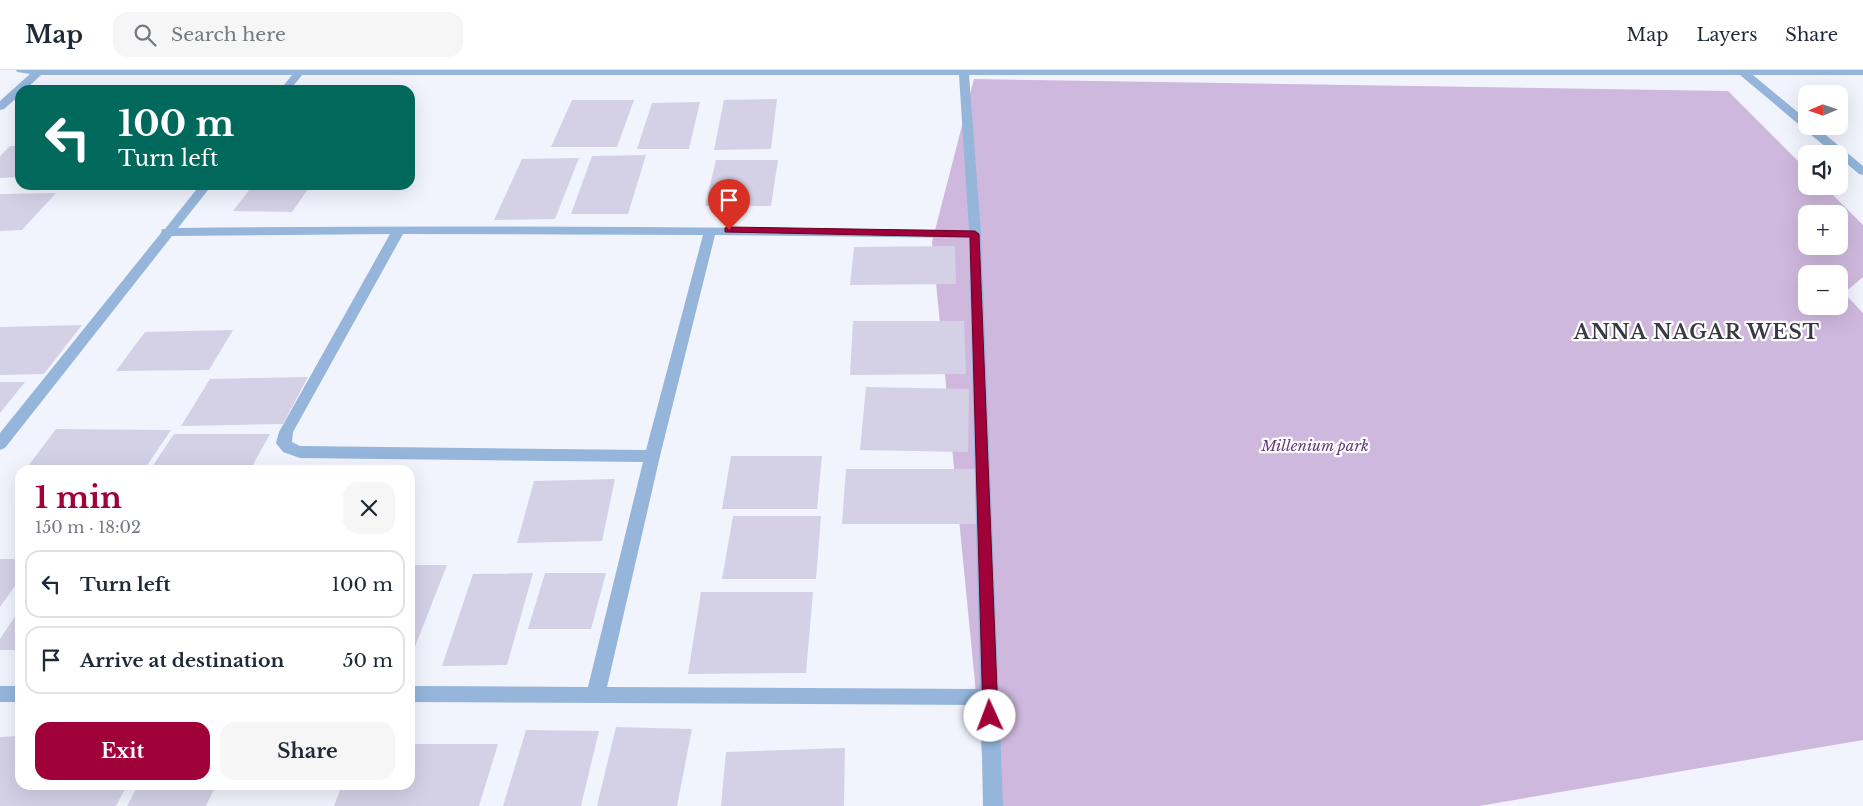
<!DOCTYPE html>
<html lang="en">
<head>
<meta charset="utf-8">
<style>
	body { margin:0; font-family:"Libre Baskerville",serif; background:#f6f6f7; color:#1f2937; height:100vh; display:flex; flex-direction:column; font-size:19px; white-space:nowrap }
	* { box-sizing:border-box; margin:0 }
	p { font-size:16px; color:#747a83 }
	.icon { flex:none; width:28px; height:28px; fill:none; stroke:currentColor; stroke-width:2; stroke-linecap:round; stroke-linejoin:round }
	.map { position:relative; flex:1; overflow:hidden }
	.drawer { position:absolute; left:15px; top:395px; width:400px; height:325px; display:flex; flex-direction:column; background:#fff; border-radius:15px; box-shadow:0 5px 20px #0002 }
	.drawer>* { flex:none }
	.guide { position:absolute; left:15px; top:15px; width:400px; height:105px; border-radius:15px; box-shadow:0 5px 20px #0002; background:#00695c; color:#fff; overflow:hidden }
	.needle { width:32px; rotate:268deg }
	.controls { position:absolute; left:1798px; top:15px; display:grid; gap:10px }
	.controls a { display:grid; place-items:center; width:50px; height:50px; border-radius:10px; background:#fff; box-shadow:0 5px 20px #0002; font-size:25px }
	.pin { position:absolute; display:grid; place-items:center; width:42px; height:42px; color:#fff; margin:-51px -21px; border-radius:50% 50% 50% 0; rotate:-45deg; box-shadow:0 0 5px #0007 }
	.pin .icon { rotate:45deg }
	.me { position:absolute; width:55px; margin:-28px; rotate:358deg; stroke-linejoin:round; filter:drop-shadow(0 0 4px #0008) }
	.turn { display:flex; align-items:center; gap:18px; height:105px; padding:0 20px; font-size:22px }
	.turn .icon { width:65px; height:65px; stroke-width:2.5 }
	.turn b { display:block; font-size:35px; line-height:42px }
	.round { display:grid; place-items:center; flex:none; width:52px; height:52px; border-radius:15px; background:#f6f6f7 }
	.overview { display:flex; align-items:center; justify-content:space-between; height:85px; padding:0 20px }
	h1 { font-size:30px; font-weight:800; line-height:38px; color:#a10139 }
	.cta { display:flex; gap:10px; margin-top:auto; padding:10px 20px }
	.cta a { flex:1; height:58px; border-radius:15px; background:#a10139; color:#fff; font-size:20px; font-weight:800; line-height:58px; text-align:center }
	.cta a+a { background:#f6f6f7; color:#1f2937 }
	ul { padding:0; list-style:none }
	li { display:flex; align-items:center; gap:15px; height:68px; margin:0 10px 8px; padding:0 10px; border:2px solid #e0e1e3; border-radius:15px }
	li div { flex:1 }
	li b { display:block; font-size:19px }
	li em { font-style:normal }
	header { display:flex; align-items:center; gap:30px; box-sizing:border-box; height:70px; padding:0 25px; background:#fff; border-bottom:1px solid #e0e1e3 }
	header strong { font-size:24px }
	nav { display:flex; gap:28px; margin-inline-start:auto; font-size:18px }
	.search { width:350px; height:45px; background:#f6f6f7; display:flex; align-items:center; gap:12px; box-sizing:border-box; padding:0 18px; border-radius:15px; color:#747a83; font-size:19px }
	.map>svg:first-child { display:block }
	.green { fill:#cfb8dd; fill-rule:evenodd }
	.building { fill:#d4d1e7 }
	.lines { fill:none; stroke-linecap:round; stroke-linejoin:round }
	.minor { fill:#95b5db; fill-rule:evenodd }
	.route { fill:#a10139; stroke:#690125 }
	.labels { text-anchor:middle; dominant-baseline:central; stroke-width:4.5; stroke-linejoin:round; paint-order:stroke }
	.park-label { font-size:15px; font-style:italic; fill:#653b7d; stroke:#fff }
	.district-label { font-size:20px; font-weight:bold; letter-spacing:1px; fill:#383a43; stroke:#fff }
</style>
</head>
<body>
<header>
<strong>Map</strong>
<div class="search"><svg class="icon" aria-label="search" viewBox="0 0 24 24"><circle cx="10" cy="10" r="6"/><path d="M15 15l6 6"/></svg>Search here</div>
<nav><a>Map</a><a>Layers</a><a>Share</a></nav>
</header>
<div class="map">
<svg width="1863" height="736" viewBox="0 0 1863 736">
	<rect width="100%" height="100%" fill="#f1f4fd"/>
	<!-- green -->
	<path class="green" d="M974 9 1728 21 1806 99V116H1824L1863 155V207L1844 223 1863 243V670L1479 736H987L932 172ZM1806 144H1839V176H1806ZM1806 204H1839V236H1806Z"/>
	<!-- building -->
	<path class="building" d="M777 29 771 79 714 80 724 30Z
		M572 30H634L617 77H551Z
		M700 32 689 79H637L652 33Z
		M10 76H20V107L0 108V86Z
		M646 85 628 144H571L592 86Z
		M579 88 555 149 494 150 522 89Z
		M716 90H778L771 136H705Z
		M97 115H189L187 118 93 120Z
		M253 115H311L292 142 233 141Z
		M56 123 22 160 0 161V124Z
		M955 176 956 214 850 215 854 177Z
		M853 251H964L966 304 850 305Z
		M82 255 44 304 0 305V257Z
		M233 260 209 300 116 301 145 262Z
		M308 307 283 354 181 356 210 309Z
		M0 312H25L0 343Z
		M866 317 969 319 968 382 860 380Z
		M56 359 171 360 144 400H25Z
		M174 364H270L250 400H150Z
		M731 386H822L817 439H722Z
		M846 399H975L977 454H842Z
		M615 409 602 471 517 473 534 411Z
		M733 446H821L816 509H722Z
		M0 489H20V509L0 537Z
		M410 495H447L411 587H410Z
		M533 503 507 595 442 596 473 504Z
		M545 503H606L591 559H528Z
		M701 522H813L806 603 688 604Z
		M20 539V580H0V569Z
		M616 657 692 659 677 736H597Z
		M526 660 599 661 581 736H503Z
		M20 666V715H127L116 736H0V667Z
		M410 674H498L479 736H334L342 715H410Z
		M845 678 844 736H721L726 682Z
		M138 715H216L206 736H127Z"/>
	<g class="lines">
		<!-- minor -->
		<path class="minor" d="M16 0H1863V5H1753L1806 49V56H1815L1863 96V105L1859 104 1839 87V84H1834L1740 5H969L981 164 1003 736H983L981 635 410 632V616L588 617 643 392 300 388 283 382 276 373 279 362 390 164 172 166 5 378 0 380V363L161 163 162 159H165L200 115H212L178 158C442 155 705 157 969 160L959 5H302L290 20H280L292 5H41L25 20H20V25L4 39 0 40V31L30 4 17 2ZM403 164 703 165 646 380 300 376 292 372 293 362ZM715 165 969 168 980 619 607 617 660 386Z
			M0 616H20V632H0Z"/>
	</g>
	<!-- route -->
	<path class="route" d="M729 157 975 161 979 164 998 646 995 650 990 652 986 650 983 646 970 167 725 162V158Z"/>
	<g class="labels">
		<!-- park labels -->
		<g class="park-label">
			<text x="1315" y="375">Millenium park</text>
		</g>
		<!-- district labels -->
		<g class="district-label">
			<text x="1697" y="262">ANNA NAGAR WEST</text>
		</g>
	</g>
</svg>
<div class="controls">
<a><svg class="needle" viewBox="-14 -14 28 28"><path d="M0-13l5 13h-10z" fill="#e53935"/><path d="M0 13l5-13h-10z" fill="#747a83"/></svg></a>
<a><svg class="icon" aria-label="sound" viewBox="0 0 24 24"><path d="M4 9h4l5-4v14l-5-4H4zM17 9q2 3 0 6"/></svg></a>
<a>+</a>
<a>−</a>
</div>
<div class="pin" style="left:729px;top:160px;background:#d93025"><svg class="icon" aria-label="arrive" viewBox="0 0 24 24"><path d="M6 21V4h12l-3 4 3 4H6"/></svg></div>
<svg class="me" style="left:990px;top:646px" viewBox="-20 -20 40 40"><circle r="19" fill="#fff"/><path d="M0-13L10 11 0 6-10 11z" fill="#a10139"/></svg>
<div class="guide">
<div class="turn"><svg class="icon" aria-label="left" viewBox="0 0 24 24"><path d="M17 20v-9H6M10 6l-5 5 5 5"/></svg><div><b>100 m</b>Turn left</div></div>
</div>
<section class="drawer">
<div class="overview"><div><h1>1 min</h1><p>150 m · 18:02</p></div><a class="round"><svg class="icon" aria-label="close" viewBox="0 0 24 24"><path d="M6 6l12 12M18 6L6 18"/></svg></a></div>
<ul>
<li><svg class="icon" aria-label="left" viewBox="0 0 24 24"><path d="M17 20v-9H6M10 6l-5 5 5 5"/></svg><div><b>Turn left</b></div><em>100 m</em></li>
<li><svg class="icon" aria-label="arrive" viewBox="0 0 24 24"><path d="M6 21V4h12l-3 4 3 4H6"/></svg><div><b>Arrive at destination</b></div><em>50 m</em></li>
</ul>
<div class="cta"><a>Exit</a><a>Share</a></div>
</section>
</div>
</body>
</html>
